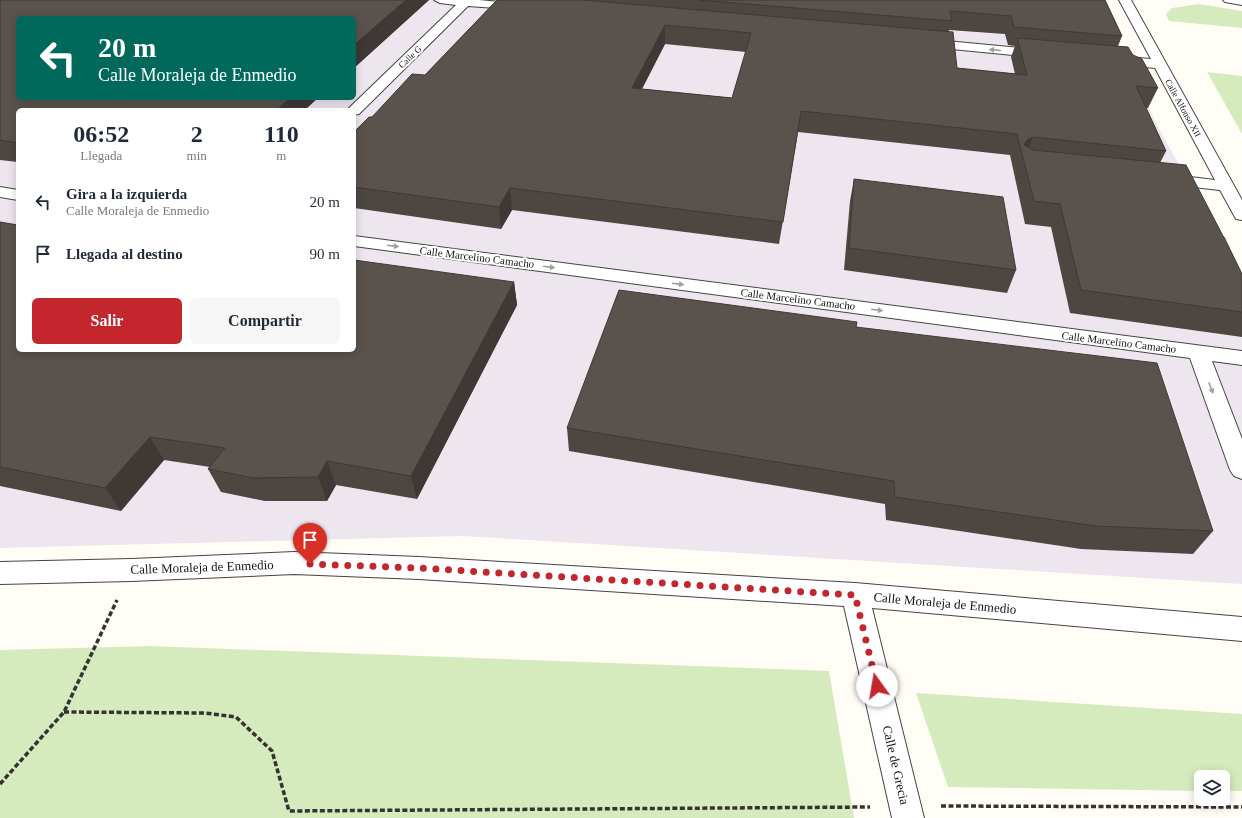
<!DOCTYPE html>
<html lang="es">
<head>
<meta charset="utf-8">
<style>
	body { margin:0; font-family:"Times New Roman",serif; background:#f6f6f7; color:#1f2937; height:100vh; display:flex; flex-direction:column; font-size:15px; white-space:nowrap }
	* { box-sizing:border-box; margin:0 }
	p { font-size:13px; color:#747a83 }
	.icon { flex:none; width:22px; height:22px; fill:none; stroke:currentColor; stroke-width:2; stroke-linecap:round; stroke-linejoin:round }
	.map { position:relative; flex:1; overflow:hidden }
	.details { position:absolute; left:16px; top:108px; width:340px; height:244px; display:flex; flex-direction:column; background:#fff; border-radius:6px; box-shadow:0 2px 10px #0003 }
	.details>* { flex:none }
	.guide { position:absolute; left:16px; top:16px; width:340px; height:84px; border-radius:6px; box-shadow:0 2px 10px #0003; background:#00695c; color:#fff; overflow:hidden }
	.controls { position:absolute; left:1194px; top:770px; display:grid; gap:8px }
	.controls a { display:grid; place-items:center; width:36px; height:36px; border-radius:6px; background:#fff; box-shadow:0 2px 10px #0003; font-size:20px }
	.pin { position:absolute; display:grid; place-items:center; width:34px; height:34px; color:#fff; margin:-41px -17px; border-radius:50% 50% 50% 0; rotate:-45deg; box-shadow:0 0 4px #0007 }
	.pin .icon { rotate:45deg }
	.me { position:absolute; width:44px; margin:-22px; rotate:347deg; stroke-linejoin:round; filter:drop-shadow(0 0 3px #0008) }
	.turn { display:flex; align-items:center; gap:14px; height:84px; padding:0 16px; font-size:18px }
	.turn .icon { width:52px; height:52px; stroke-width:2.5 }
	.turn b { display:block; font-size:28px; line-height:34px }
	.eta { display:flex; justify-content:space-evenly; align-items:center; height:68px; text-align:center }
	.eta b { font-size:24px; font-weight:700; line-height:28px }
	.primary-button { display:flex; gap:8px; margin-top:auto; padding:8px 16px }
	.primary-button a { flex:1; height:46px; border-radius:6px; background:#c4262e; color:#fff; font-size:16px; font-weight:700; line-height:46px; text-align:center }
	.primary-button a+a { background:#f6f6f7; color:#1f2937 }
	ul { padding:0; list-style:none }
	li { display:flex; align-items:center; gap:12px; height:52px; padding:0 16px }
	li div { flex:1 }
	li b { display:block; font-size:15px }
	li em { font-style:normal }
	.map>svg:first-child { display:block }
	.industrial { fill:#eee6ef; fill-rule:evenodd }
	.green { fill:#d5ebbd }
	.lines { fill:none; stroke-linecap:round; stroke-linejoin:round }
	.minor-casing { stroke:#444; stroke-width:2 }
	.path { stroke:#333; stroke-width:3.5; stroke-dasharray:5 2.5; stroke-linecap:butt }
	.minor { fill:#fff; fill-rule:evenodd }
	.wall { fill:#4d4742; fill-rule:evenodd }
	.shaded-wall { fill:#3f3936 }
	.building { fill:#5a524d; stroke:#3f3936; fill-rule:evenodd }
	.oneway { fill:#a0a0a0 }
	.route { stroke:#c4262e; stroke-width:7; stroke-dasharray:0 12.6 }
	.labels { text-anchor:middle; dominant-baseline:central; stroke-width:4; stroke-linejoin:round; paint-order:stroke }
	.far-street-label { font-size:9px; fill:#111; stroke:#fff }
	.street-label { font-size:11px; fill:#111; stroke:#fff }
	.near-street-label { font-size:13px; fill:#111; stroke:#fff }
</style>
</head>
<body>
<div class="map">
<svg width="1242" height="818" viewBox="0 0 1242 818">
	<rect width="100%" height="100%" fill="#fffdf5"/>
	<!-- industrial -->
	<path class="industrial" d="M0 0H1090L1134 79 1148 108 1242 281V584L462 536 0 548ZM18 18H354V98H18ZM18 110H354V350H18Z"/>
	<!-- green -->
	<path class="green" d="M1199 4 1242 11V28L1169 21 1166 14 1172 8Z
		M1207 72 1242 76V134Z
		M150 646 829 671 854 818H0V650Z
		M916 693 1242 714V791H1223V777H1201V791L948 787Z"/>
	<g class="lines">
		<!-- minor casing -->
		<g class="minor-casing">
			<path id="minor" d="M434 0H479L522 4 526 5 528 7 526 9 522 10 468 6 359 114 354 115V110H348L349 108 456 5 440 3Z
				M1119 0H1131L1242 200V220L1236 219 1220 190 1165 184 1159 182 1157 179 1159 176 1165 174 1215 180 1155 68 1114 64 1110 63 1108 60 1110 57 1114 56 1151 59Z
				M1223 0H1242V5L1225 2Z
				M925 39 1042 50 1046 51 1048 54 1046 57 1042 58 921 46 919 43 921 40Z
				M0 187 18 190V200L0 197Z
				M354 236 1242 351V365L1212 361 1242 439V479L1234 476 1230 470 1190 358 354 246Z
				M294 552 419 557 855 583 1242 617V641L872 608 924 818H892L844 606 419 579 294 574 131 581 0 584V562L131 559Z"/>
		</g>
		<!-- path -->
		<path class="path" d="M64 712 205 713 236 717 272 751 289 811 870 807
			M0 784 64 712 117 600
			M941 806 1242 807"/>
		<!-- minor -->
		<use href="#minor" class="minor"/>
	</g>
	<!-- wall -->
	<path class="wall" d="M0 0H429L354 68V18L18 110V162L0 160Z
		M497 0H1105L1122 36 1118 46 1133 55 1158 88 1148 108H1146L1166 151 1160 163 1242 274V337L1070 313 1051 227 1025 224 1010 155 798 132 779 244 512 210 501 229 354 208V132L425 75ZM949 30 1005 34 1008 45 1015 46 1011 57 1015 74 957 68 949 32ZM665 44 746 52 732 98 642 89Z
		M854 179 1016 270 1007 293 844 270 850 201Z
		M0 222 18 350 514 282 517 305 417 499 336 485 327 501H265L221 492 208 469 210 467 164 460 121 511 0 486Z
		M856 327 1213 531 1193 554 1081 549 886 520 885 504 569 451 567 428Z"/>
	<!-- shaded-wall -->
	<path class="shaded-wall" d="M406 0H429L354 68V45Z
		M665 25V44L632 108V88Z
		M290 98H318L305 110H276Z
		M1033 137 1025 159 1024 145 1027 140Z
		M510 188 512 210 501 229 499 207Z
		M514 282 517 305 417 499 411 476Z
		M150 437 164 460 121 511 105 488Z
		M327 461 336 485 327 501 318 477Z"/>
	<!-- building -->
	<path class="building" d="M0 0H406L354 45V18H18V98H290L276 110H18V143L0 140Z
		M497 0H583L953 32 957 68 1027 75 1017 38 1128 47 1133 55 1142 59 1158 88 1136 86 1166 151 1033 137 1027 140 1024 145 1033 150 1186 165 1223 236 1224 237 1242 274V312L1081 290 1060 204 1034 201 1017 134 801 111 783 222 510 188 499 207 354 187V132L369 117H372L412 74 425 75ZM665 25 751 33 732 98 632 88Z
		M699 0H1105L1122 36 1014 27 1011 16 950 11 952 21Z
		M854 179 1003 197 1016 270 849 248Z
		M0 222 18 225V350H354V260L514 282 411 476 327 461 318 477 254 478 208 469 225 448 150 437 105 488 0 467Z
		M619 290 857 322 856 327 1157 363 1213 531 1096 526 895 497 894 481 567 428Z"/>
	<!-- one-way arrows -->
	<defs><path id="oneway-solid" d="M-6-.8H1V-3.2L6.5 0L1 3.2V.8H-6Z"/></defs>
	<g class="oneway">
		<use href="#oneway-solid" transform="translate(995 50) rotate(-175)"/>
		<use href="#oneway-solid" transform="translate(393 246) rotate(7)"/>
		<use href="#oneway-solid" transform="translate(549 267) rotate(7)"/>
		<use href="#oneway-solid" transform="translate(678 284) rotate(7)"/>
		<use href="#oneway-solid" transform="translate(877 310) rotate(7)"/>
		<use href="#oneway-solid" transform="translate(1211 388) rotate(69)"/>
	</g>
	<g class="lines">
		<!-- route -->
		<path class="route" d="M310 564 419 568 855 595 877 686"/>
	</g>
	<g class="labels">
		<!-- far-street labels -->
		<g class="far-street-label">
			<text transform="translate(410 57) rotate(-44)">Calle G</text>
			<text transform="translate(1183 108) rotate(61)">Calle Alfonso XII</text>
		</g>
		<!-- street labels -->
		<g class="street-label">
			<text transform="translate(477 257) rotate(7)">Calle Marcelino Camacho</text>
			<text transform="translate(798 299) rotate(7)">Calle Marcelino Camacho</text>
			<text transform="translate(1119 342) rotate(7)">Calle Marcelino Camacho</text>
		</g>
		<!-- near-street labels -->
		<g class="near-street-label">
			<text transform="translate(202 567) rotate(-2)">Calle Moraleja de Enmedio</text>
			<text transform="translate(945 603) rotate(5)">Calle Moraleja de Enmedio</text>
			<text transform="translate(896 765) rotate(77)">Calle de Grecia</text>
		</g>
	</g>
</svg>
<div class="controls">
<a><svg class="icon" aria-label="layers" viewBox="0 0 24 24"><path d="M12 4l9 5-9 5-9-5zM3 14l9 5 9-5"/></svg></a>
</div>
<div class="pin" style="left:310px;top:564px;background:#d93025"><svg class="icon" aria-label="arrive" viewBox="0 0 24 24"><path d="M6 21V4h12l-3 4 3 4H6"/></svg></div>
<svg class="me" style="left:877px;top:686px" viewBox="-20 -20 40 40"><circle r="19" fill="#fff"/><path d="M0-13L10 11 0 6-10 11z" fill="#c4262e"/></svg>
<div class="guide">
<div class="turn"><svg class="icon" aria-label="left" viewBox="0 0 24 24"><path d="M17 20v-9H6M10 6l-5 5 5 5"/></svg><div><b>20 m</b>Calle Moraleja de Enmedio</div></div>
</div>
<section class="details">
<div class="eta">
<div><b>06:52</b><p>Llegada</p></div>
<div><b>2</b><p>min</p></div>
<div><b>110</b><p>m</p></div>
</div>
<ul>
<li><svg class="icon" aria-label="left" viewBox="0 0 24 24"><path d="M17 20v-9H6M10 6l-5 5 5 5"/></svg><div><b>Gira a la izquierda</b><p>Calle Moraleja de Enmedio</p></div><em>20 m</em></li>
<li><svg class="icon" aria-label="arrive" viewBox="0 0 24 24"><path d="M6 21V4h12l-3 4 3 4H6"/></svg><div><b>Llegada al destino</b></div><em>90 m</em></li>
</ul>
<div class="primary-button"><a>Salir</a><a>Compartir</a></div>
</section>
</div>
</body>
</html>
